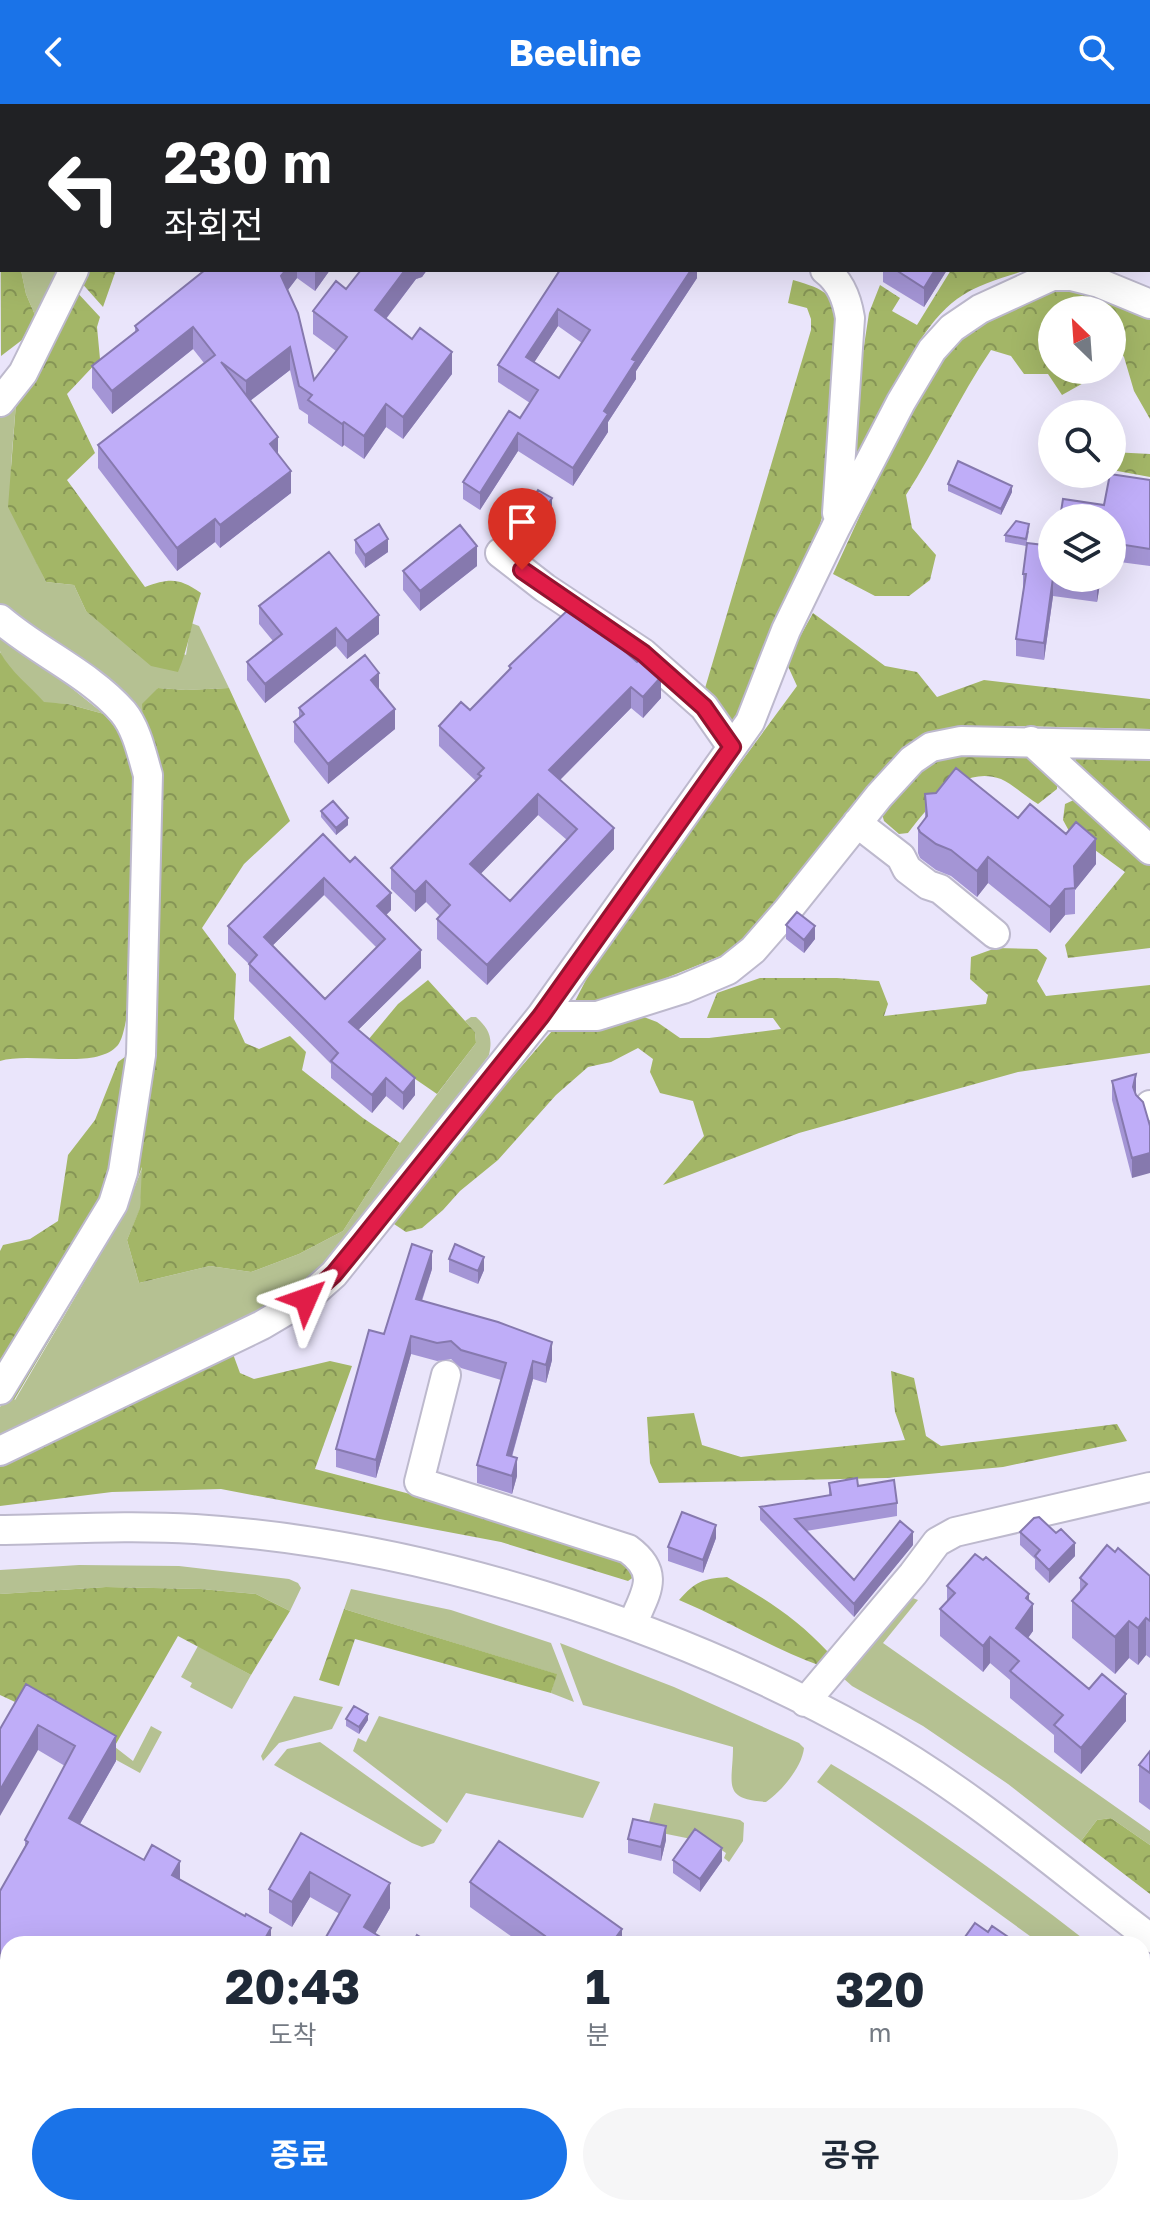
<!DOCTYPE html>
<html lang="ko">
<head>
<meta charset="utf-8">
<style>
	body { margin:0; font-family:"Golos Text","Noto Sans KR",sans-serif; background:#f6f6f7; color:#1f2937; height:100vh; display:flex; flex-direction:column; font-size:30px; white-space:nowrap }
	* { box-sizing:border-box; margin:0 }
	p { font-size:26px; color:#747a83 }
	.icon { flex:none; width:44px; height:44px; fill:none; stroke:currentColor; stroke-width:2; stroke-linecap:round; stroke-linejoin:round }
	.map { position:relative; flex:1; overflow:hidden }
	.side { position:absolute; left:0px; top:1832px; width:1150px; height:280px; display:flex; flex-direction:column; background:#fff; border-radius:24px 24px 0 0; box-shadow:0 8px 32px #0002 }
	.side>* { flex:none }
	.banner { position:absolute; left:0px; top:0px; width:1150px; height:168px; box-shadow:0 8px 32px #0002; background:#202124; color:#fff; overflow:hidden }
	.needle { width:52px; rotate:335deg }
	.tools { position:absolute; left:1038px; top:192px; display:grid; gap:16px }
	.tools a { display:grid; place-items:center; width:88px; height:88px; border-radius:50%; background:#fff; box-shadow:0 8px 32px #0002; font-size:40px }
	.pin { position:absolute; display:grid; place-items:center; width:68px; height:68px; color:#fff; margin:-82px -34px; border-radius:50% 50% 50% 0; rotate:-45deg; box-shadow:0 0 8px #0007 }
	.pin .icon { rotate:45deg }
	.me { position:absolute; width:88px; margin:-44px; rotate:47deg; stroke-linejoin:round; filter:drop-shadow(0 0 6px #0008) }
	.turn { display:flex; align-items:center; gap:28px; height:168px; padding:0 32px; font-size:36px }
	.turn .icon { width:104px; height:104px; stroke-width:2.5 }
	.turn b { display:block; font-size:56px; line-height:68px }
	.eta { display:flex; justify-content:space-evenly; align-items:center; height:136px; text-align:center }
	.eta b { font-size:48px; font-weight:700; line-height:56px }
	.cta { display:flex; gap:16px; margin-top:auto; padding:16px 32px }
	.cta a { flex:1; height:92px; border-radius:48px; background:#1a73e8; color:#fff; font-size:32px; font-weight:700; line-height:92px; text-align:center }
	.cta a+a { background:#f6f6f7; color:#1f2937 }
	header { display:flex; justify-content:space-between; align-items:center; height:104px; padding:0 32px; background:#1a73e8; color:#fff; font-size:36px; font-weight:700 }
	.map>svg:first-child { display:block }
	.green { fill:#b5c192 }
	.forest { fill:url(#forest-crowns) }
	.lines { fill:none; stroke-linecap:round; stroke-linejoin:round }
	.minor-casing { stroke:#bdb9cd; stroke-width:32 }
	.minor { stroke:#fff; stroke-width:28 }
	.wall { fill:#a495d5; fill-rule:evenodd }
	.shaded-wall { fill:#8679ae }
	.building { fill:#bfadf8; stroke:#8679ae; stroke-width:2; fill-rule:evenodd }
	.route-casing { stroke:#92132f; stroke-width:20 }
	.route { stroke:#e11d48; stroke-width:14 }
</style>
</head>
<body>
<header><svg class="icon" aria-label="back" viewBox="0 0 24 24"><path d="M15 5l-7 7 7 7"/></svg>Beeline<svg class="icon" aria-label="search" viewBox="0 0 24 24"><circle cx="10" cy="10" r="6"/><path d="M15 15l6 6"/></svg></header>
<div class="map">
<svg width="1150" height="2112" viewBox="0 0 1150 2112">
	<defs>
		<pattern id="forest-crowns" width="20" height="18" patternUnits="userSpaceOnUse" patternTransform="scale(2)"><rect width="20" height="18" fill="#a3b667"/><path d="M2 6a3 3 0 1 1 6 0M12 15a3 3 0 1 1 6 0" fill="none" stroke="#869556"/></pattern>
	</defs>
	<rect width="100%" height="100%" fill="#eae5fb"/>
	<!-- green -->
	<path class="green" d="M21 166H58L35 211 26 190Z
		M17 286 11 361 29 443 46 478 74 481 86 507 186 551 191 519 199 522 229 584 186 586 158 584 143 618 0 505V311Z
		M0 527 104 610 68 600 44 599C32 584 4 564 0 547 0 541 0 533 0 527Z
		M471 913H476C489 925 493 933 489 951L356 1129 331 1159 289 1193 0 1338V1303L9 1290 15 1296 125 1108 144 1059 140 1105 127 1136 139 1179 210 1162 251 1168 299 1150 343 1127 400 1039 476 939 475 928 465 917Z
		M79 1461 179 1462 289 1475 298 1479 301 1484 290 1507 256 1490 201 1485 106 1483 0 1490V1466Z
		M351 1485 451 1506 551 1539 574 1598 551 1589 556 1570 344 1505Z
		M910 1493 918 1496 883 1539 1150 1727V1741L1111 1714 1097 1716 1081 1737 1008 1680 923 1622 852 1582 843 1574Z
		M560 1539 674 1583 799 1639 804 1644C802 1663 782 1687 766 1698 721 1695 733 1680 733 1643L583 1601Z
		M198 1542 251 1571 232 1605 190 1583 192 1579 181 1573Z
		M294 1592 343 1603 332 1625 279 1639 263 1657 261 1652Z
		M379 1612 600 1678 583 1714 466 1689 447 1719 353 1647 358 1634 366 1638Z
		M151 1622 162 1628 140 1669 109 1652 115 1643 133 1657Z
		M320 1638 442 1726 434 1739 422 1743 412 1739 274 1661 287 1645Z
		M831 1660C922 1713 1006 1775 1090 1840H1041L817 1678Z
		M654 1699 740 1716 744 1719 743 1737 729 1758 724 1754 726 1749 711 1739 647 1726Z"/>
	<!-- forest -->
	<path class="forest" d="M0 0H94L2 2V166H21L26 190 35 211 22 236 1 252Z
		M959 0H1150V133L1148 2Z
		M83 166H116L103 203 79 176Z
		M951 166H1026C1003 174 977 180 957 195 926 218 903 263 888 297 877 321 871 343 851 361V327L869 209 880 181 900 194 892 207 917 221Z
		M793 176C827 186 834 189 838 226L823 410C804 482 764 555 731 622L703 591 811 226V215L807 204 788 199Z
		M1075 181 1150 208V315L1134 287 1124 253 1112 236V206H1052V266H1089L1087 277 1062 291 1048 270H1024L1011 252 991 246C959 293 937 343 906 391L912 424 936 451 930 476 909 492H875L833 470 904 316 946 249 989 210 1034 187Z
		M74 185 100 213 97 223 100 255 67 290 95 349 67 376 145 483C170 474 179 474 201 489 192 515 189 543 178 568L151 562 86 507 74 481 46 478 8 403 17 286Z
		M1150 316V373L1112 366V348L1150 350Z
		M813 509 885 562 917 568 937 593 984 576 1150 595V625L1011 622 960 628 850 708 751 827 728 849 624 891 573 901 587 874 686 726 711 699 797 582 786 558Z
		M0 548C11 568 29 581 44 598L68 600 104 610C114 622 126 635 130 651 141 687 138 915 118 941 96 967 31 947 0 957Z
		M158 584 186 586 229 584 290 717 244 760 202 824 236 870 234 915 245 939 259 945 290 932 306 948 302 966 363 1014 400 1039 343 1127 299 1150 251 1168 210 1162 139 1179 127 1136 140 1104 142 1063 125 1108 14 1296 9 1290 118 1106 149 960 162 700 151 640 143 618 142 600Z
		M959 645 1026 650 1057 673V685L1038 700C1026 693 1014 681 1001 675 961 660 928 703 908 729L899 730 884 717 882 710 916 665Z
		M1150 650V726L1076 661 1075 652Z
		M1076 695 1150 757V844L1068 854 1065 841 1125 768 1069 727 1063 716 1065 700Z
		M996 844 1037 845 1047 854 1037 877 1046 892 1150 881V949L1018 968 799 1029 663 1081 704 1032 693 997 660 989 650 968 653 955 638 944 611 958 588 963 556 991 498 1056 460 1087 443 1106 422 1124 406 1128 391 1118 437 1060 552 927 590 922 636 910 657 918 680 934H709L781 925 773 914H707L717 889 760 874H837L879 877 888 900 884 912 986 900 988 891 970 875 971 853Z
		M428 876 475 928 476 939 437 990 389 957 368 936 398 900Z
		M129 950 112 1079 96 1110 0 1256V1147L3 1141 30 1135 58 1117 68 1051 95 1016 118 958Z
		M233 1250 240 1269 254 1275 330 1257 352 1262 315 1365 467 1405 632 1460 638 1470 628 1477 501 1438 221 1385 112 1388 0 1402V1355Z
		M891 1267 914 1274 926 1332 941 1342 1117 1320 1127 1337 1003 1363 886 1374 659 1379 650 1359 647 1313 694 1309 702 1341 741 1353 905 1336 895 1308Z
		M727 1473C769 1497 796 1514 829 1549L821 1562C772 1545 727 1516 679 1496 696 1477 702 1475 727 1473Z
		M106 1483 201 1485 256 1490 290 1507 251 1571 178 1532 109 1652 26 1603 0 1591V1490Z
		M344 1505 557 1570 551 1589 355 1535 339 1582 319 1576Z
		M1111 1714 1150 1741V1790L1081 1737 1097 1716Z"/>
	<g class="lines">
		<!-- minor casing -->
		<g class="minor-casing">
			<path id="minor" d="M503 0 506 2
				M696 0 703 2
				M110 2 111 0
				M159 2 160 0
				M809 2 810 0
				M825 166C841 178 847 195 850 214L837 409
				M0 298 23 269 74 166
				M500 449 545 484 643 549 704 603 732 643
				M0 515C38 548 90 570 123 608 137 625 142 651 148 671L141 951 123 1068 113 1100 0 1286
				M1031 637 1150 746
				M857 719 901 753 907 765 928 781 940 785 995 830
				M541 912H597L683 885 728 866 753 846 787 807 879 692 912 656 931 643 961 637 1150 641
				M1150 1001V1002
				M446 1271 419 1378 628 1445C662 1470 645 1489 632 1521
				M0 1347 262 1221 306 1195 334 1170 541 912 750 618 786 526 836 423 901 298 932 246 952 224 980 205 1052 172H1071L1099 179 1150 200
				M0 1426C65 1425 130 1421 195 1425 424 1440 670 1519 870 1631 970 1687 1059 1765 1150 1834
				M805 1598 913 1470 937 1438 955 1428 1150 1383"/>
		</g>
		<!-- minor -->
		<use href="#minor" class="minor"/>
	</g>
	<!-- wall -->
	<path class="wall" d="M201 166H330L315 187 297 174 287 187 314 276 336 247 313 230V207L346 185 361 166H427L422 173 416 175 386 215 452 270 403 335 386 323 364 355 344 341 342 343 308 319V311L299 305 290 266 250 297 278 350 291 389 220 444 215 438 177 467 98 364V341L204 259 193 245 112 310 92 284V262L135 228V222L201 169Z
		M560 166H697V174L636 267V275L608 318V328L573 382 518 347 480 406 463 395V378L520 314 530 299 498 278V261ZM558 222 582 239 559 274 534 258Z
		M883 166H947L924 203 883 178Z
		M1150 376V462L1112 457V414L1104 401Z
		M948 380 1012 388 1001 411 948 387Z
		M552 414 532 446 518 437V417Z
		M1029 427 1026 442 1005 438V431Z
		M355 436 388 448 365 464 355 449Z
		M477 462 420 507 403 486V467Z
		M1023 470 1101 474 1097 498 1053 492 1044 556 1016 552V535L1023 487Z
		M259 502 379 530 347 555 336 542 265 599 247 576V558L273 537 259 520Z
		M572 502 661 594 643 614 631 604 560 676 614 745 487 881 437 835V815L440 812 426 798 415 808 391 785V764L476 677 439 642V622L470 606 509 566V562ZM538 711 567 736 510 797 480 770Z
		M379 586 395 625 328 680 294 638V618L299 613V604Z
		M925 690 1018 714 1096 760 1075 786V810L1065 811 1050 829 988 779 977 793 951 772 936 766 920 754 918 749V724L925 715Z
		M321 707 348 721 336 731 321 713Z
		M323 730 391 806 386 811 421 864 358 926 415 991 403 1006 386 992 372 1009 331 974V960L249 877V860L228 840V822ZM324 791 377 844 325 895 272 842Z
		M786 821 815 835 804 849 786 835Z
		M1112 977 1136 991 1132 1074 1112 996Z
		M449 1155 484 1166 478 1180 449 1168Z
		M432 1165 422 1197 552 1256 546 1279 533 1275 512 1353 517 1372 512 1390 477 1379V1361L501 1276 461 1264 451 1255 437 1257 411 1250 376 1374 336 1363V1345L384 1230Z
		M829 1379 858 1382 897 1399V1412L806 1427 854 1476 913 1441 854 1513 760 1416V1403L829 1391Z
		M1020 1428 1056 1429 1075 1452 1049 1479 1035 1465V1455L1020 1441Z
		M716 1434 703 1469 668 1457V1443Z
		M1115 1448 1150 1472V1554L1146 1551 1138 1561 1129 1554 1115 1570 1072 1534V1497L1080 1489V1474Z
		M947 1482 1029 1497 1033 1527 1028 1534 1126 1617 1081 1670 1054 1648V1631L1010 1594V1576L990 1559 983 1568 940 1532V1505L947 1497Z
		M26 1580 116 1657 80 1720 180 1776 271 1840H8V2011L0 2006V1787L25 1742V1736L65 1662 38 1646Z
		M346 1615 368 1616 359 1630 346 1622Z
		M1150 1647V1706L1139 1698V1661Z
		M301 1729 390 1804 375 1830 310 1793 292 1823 269 1809V1785Z
		M628 1735 666 1736 661 1757 628 1749Z
		M673 1756 722 1757 700 1788 673 1769Z
		M470 1778 622 1840H522L470 1803Z
		M178 2104H269L264 2112H178Z
		M559 2104H845L840 2112H540L554 2110Z
		M892 2104H1001L995 2112H900L892 2106Z"/>
	<!-- shaded-wall -->
	<path class="shaded-wall" d="M286 166H297V174L281 195V172Z
		M315 166H330L315 187Z
		M405 166H427L422 173 416 175 375 229V206Z
		M691 166H697V174L636 267V275L608 318V328L573 382V364L632 255Z
		M935 166H947L924 203V184Z
		M558 205V222L526 271V253Z
		M193 223V245L112 310V287Z
		M290 243V266L246 300V277Z
		M452 248V270L403 335V313Z
		M386 300V323L364 355V332Z
		M344 318V341L342 343V320Z
		M518 329V347L480 406V389Z
		M278 333V356L270 340Z
		M291 367V389L220 444V421Z
		M1012 382V388L1001 411V405Z
		M552 394V414L532 446V426Z
		M215 415V438L177 467V444Z
		M388 435V448L365 464V451Z
		M477 442V462L420 507V487Z
		M1053 474V492L1044 556V539Z
		M1098 474H1101L1097 498V481Z
		M379 511V530L347 555V537Z
		M336 524V542L265 599V580Z
		M379 569V589L371 576Z
		M661 573V594L643 614V593Z
		M631 583V604L549 687V666Z
		M395 605V625L328 680V660Z
		M538 690V711L470 781V760Z
		M348 714V721L336 731V724Z
		M614 724V745L487 881V861Z
		M1096 735V760L1075 786 1074 762Z
		M988 753V779L977 793V767Z
		M324 774V791L264 850V833Z
		M426 777V798L415 808V788Z
		M1065 785V811L1050 829V803Z
		M391 789V806L377 820V802Z
		M815 822V835L804 849V836Z
		M421 846V864L349 935V918Z
		M1136 970V990L1133 1003V983Z
		M386 974V992L372 1009V991Z
		M415 974V991L403 1006V989Z
		M1150 1049V1069L1132 1074V1054Z
		M432 1147V1165L416 1213V1195Z
		M484 1153V1166L478 1180V1167Z
		M411 1232V1250L376 1374V1356Z
		M552 1238V1256L546 1279V1261Z
		M533 1257V1275L507 1369V1351Z
		M517 1354V1372L512 1390V1372Z
		M716 1421V1434L703 1469V1456Z
		M913 1428V1441L854 1513V1500Z
		M1075 1439V1452L1049 1479V1466Z
		M1029 1490V1505L1033 1500V1527L1016 1550V1524L1026 1494Z
		M1146 1514V1551L1138 1561V1524Z
		M1129 1517V1554L1115 1570V1533Z
		M990 1533V1559L983 1568V1542Z
		M1126 1590V1617L1081 1670V1644Z
		M368 1610V1616L359 1630V1623Z
		M38 1621V1646L0 1712V1686Z
		M116 1632V1657L69 1739V1714Z
		M666 1722V1736L661 1757V1743Z
		M722 1744V1757L700 1788V1775Z
		M180 1757V1782L172 1771Z
		M310 1768V1793L292 1823V1798Z
		M390 1779V1804L369 1840 364 1823Z
		M271 1824V1840H262Z
		M622 1825V1840H611Z
		M207 2104H217L216 2112H206Z
		M255 2104H269L264 2112H253V2107Z
		M416 2104H423V2112H411Z
		M706 2104H714V2112H700Z
		M826 2104H845L840 2112H821Z
		M986 2104H1001L995 2112H981Z"/>
	<!-- building -->
	<path class="building" d="M251 0H450L453 2H250Z
		M863 0H882L881 2H862Z
		M205 166H286L281 172 298 209 314 276 347 233 313 207 336 177 346 185 361 166H405L375 206 412 235 420 224 452 248 403 313 386 300 364 332 344 318 342 320 308 296 312 291 299 282 290 243 246 277 221 258 278 333 270 340 291 367 220 421 215 415 177 444 98 341 215 251 193 223 112 287 92 262 138 226 135 222Z
		M560 166H691L632 255 636 257 604 307 608 310 573 364 518 329 480 389 463 378 509 307 520 314 538 286 498 261ZM558 205 590 226 559 274 526 253Z
		M896 166H935L924 184Z
		M958 357 1012 382 1001 405 948 380Z
		M1110 370 1150 376V445L1112 439V414H1060L1063 395 1104 401Z
		M538 386 552 394 532 426 518 417Z
		M1016 417 1029 420 1026 435 1005 431Z
		M379 420 388 435 365 451 355 436Z
		M460 421 477 442 420 487 403 467Z
		M1027 439 1052 442V474H1098L1097 481 1053 474 1044 539 1016 535 1026 470H1023Z
		M329 448 379 511 347 537 336 524 265 580 247 558 282 530 259 502Z
		M572 502 637 558 640 555 661 573 643 593 631 583 549 666 614 724 487 861 437 815 450 801 426 777 415 788 391 764 481 672 478 670 484 664 439 622 461 598 470 606 511 564 509 562ZM538 690 577 725 510 797 470 760Z
		M365 551 379 569 371 576 395 605 328 660 294 618 304 610 299 604Z
		M956 664 1018 714 1030 700 1066 730 1076 718 1096 735 1074 762 1075 784 1065 785 1050 803 988 753 977 767 951 746 936 740 920 728 918 724 927 712 925 690 936 689Z
		M333 697 348 714 336 724 321 707Z
		M323 730 350 758 355 753 391 789 377 802 421 846 349 918 415 974 403 989 386 974 372 991 331 957 338 949 249 860 257 851 228 822ZM324 774 385 835 325 895 264 833Z
		M797 808 815 822 804 836 786 821Z
		M1136 970 1133 983 1136 991 1143 998 1150 1022V1049L1132 1054 1112 977Z
		M412 1140 432 1147 416 1195 498 1218 552 1238 546 1261 533 1257 507 1351 517 1354 512 1372 477 1361 506 1259 461 1246 451 1237 437 1239 411 1232 376 1356 336 1345 369 1226 384 1230Z
		M455 1140 484 1153 478 1167 449 1155Z
		M857 1374 858 1382 894 1376 897 1399 795 1415 854 1476 900 1417 913 1428 854 1500 760 1403 831 1391 829 1379Z
		M682 1408 716 1421 703 1456 668 1443Z
		M1039 1413 1056 1429 1061 1425 1075 1439 1049 1466 1035 1452 1040 1446 1020 1428 1034 1414Z
		M1107 1441 1115 1448 1118 1444 1150 1472V1517L1146 1514 1138 1524 1129 1517 1115 1533 1072 1497 1087 1480 1080 1474Z
		M975 1450 983 1456 986 1453 1029 1490 1026 1494 1033 1500 1016 1524 1089 1585 1102 1570 1126 1590 1081 1644 1054 1621 1063 1611 1010 1567 1019 1557 990 1533 983 1542 940 1505 955 1489 947 1482Z
		M26 1580 116 1632 69 1714 144 1756 152 1741 180 1757 172 1771 245 1812 246 1810 271 1824 262 1840H8V1985L0 1981V1787L28 1738 25 1736 75 1642 38 1621 0 1686V1625Z
		M354 1602 368 1610 359 1623 346 1615Z
		M1150 1647V1669L1139 1661Z
		M633 1715 666 1722 661 1743 628 1735Z
		M695 1725 722 1744 700 1775 673 1756Z
		M301 1729 390 1779 364 1823 392 1840H322L350 1791 310 1768 292 1798 269 1785Z
		M499 1737 622 1825 611 1840H539L545 1832 470 1778Z
		M975 1819 988 1828 992 1822 1017 1839 1016 1840H960Z
		M417 1831 432 1840H412Z
		M0 2042 8 2046V2104H111L126 2112H0Z
		M345 2104H416L411 2112H340Z
		M547 2104 554 2110 559 2104H706L700 2112H540Z
		M729 2104H826L821 2112H740Z
		M919 2104H986L981 2112H928L929 2111Z"/>
	<g class="lines">
		<!-- route casing -->
		<g class="route-casing">
			<path id="route" d="M306 1195 334 1170 361 1137 541 912 732 643 704 603 643 549 522 466"/>
		</g>
		<!-- route -->
		<use href="#route" class="route"/>
	</g>
</svg>
<div class="tools">
<a><svg class="needle" viewBox="-14 -14 28 28"><path d="M0-13l5 13h-10z" fill="#e53935"/><path d="M0 13l5-13h-10z" fill="#747a83"/></svg></a>
<a><svg class="icon" aria-label="search" viewBox="0 0 24 24"><circle cx="10" cy="10" r="6"/><path d="M15 15l6 6"/></svg></a>
<a><svg class="icon" aria-label="layers" viewBox="0 0 24 24"><path d="M12 4l9 5-9 5-9-5zM3 14l9 5 9-5"/></svg></a>
</div>
<div class="pin" style="left:522px;top:466px;background:#d93025"><svg class="icon" aria-label="arrive" viewBox="0 0 24 24"><path d="M6 21V4h12l-3 4 3 4H6"/></svg></div>
<svg class="me" style="left:306px;top:1195px" viewBox="-20 -20 40 40"><path d="M0-17L14 15 0 8-14 15z" fill="#e11d48" stroke="#fff" stroke-width="4"/></svg>
<div class="banner">
<div class="turn"><svg class="icon" aria-label="left" viewBox="0 0 24 24"><path d="M17 20v-9H6M10 6l-5 5 5 5"/></svg><div><b>230 m</b>좌회전</div></div>
</div>
<section class="side">
<div class="eta">
<div><b>20:43</b><p>도착</p></div>
<div><b>1</b><p>분</p></div>
<div><b>320</b><p>m</p></div>
</div>
<div class="cta"><a>종료</a><a>공유</a></div>
</section>
</div>
</body>
</html>
